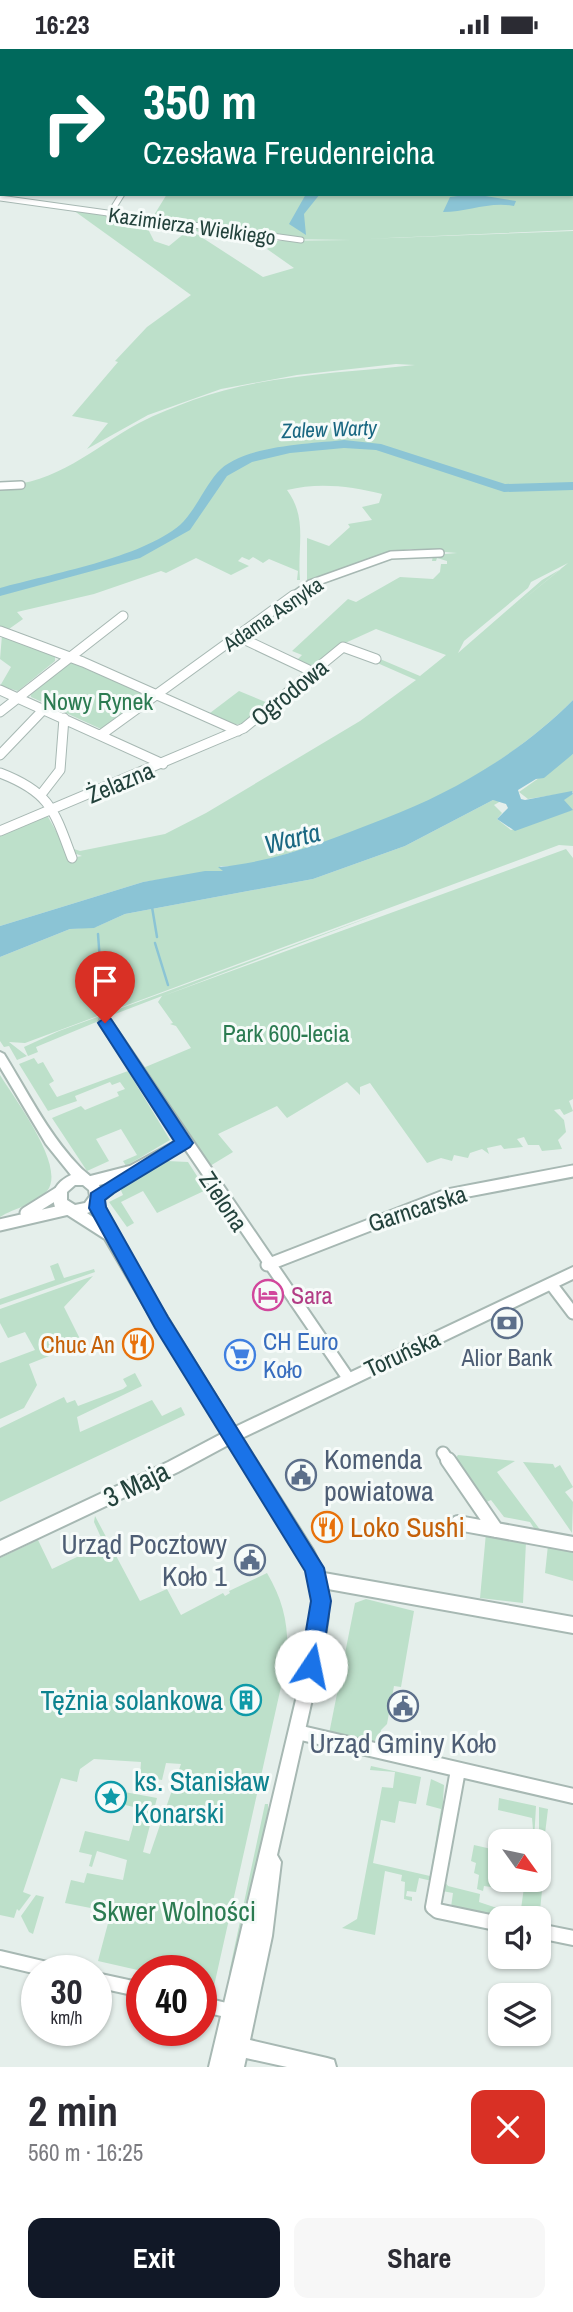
<!DOCTYPE html>
<html lang="en">
<head>
<meta charset="utf-8">
<style>
	body { margin:0; font-family:"Archivo Narrow",sans-serif; background:#f7f7f7; color:#2b2b33; height:100vh; display:flex; flex-direction:column; font-size:26px; white-space:nowrap }
	* { box-sizing:border-box; margin:0 }
	p { font-size:23px; color:#7c7c81 }
	.icon { flex:none; width:38px; height:38px; fill:none; stroke:currentColor; stroke-width:2; stroke-linecap:round; stroke-linejoin:round }
	.map { position:relative; height:2018px; overflow:hidden }
	.panel { display:flex; flex-direction:column; background:#fff; flex:1 }
	.panel>* { flex:none }
	.hud { position:absolute; left:0px; top:0px; width:574px; height:147px; box-shadow:0 2px 5px #0004; background:#00695c; color:#fff; overflow:hidden }
	.needle { width:46px; rotate:123deg }
	.fabs { position:absolute; left:488px; top:1780px; display:grid; gap:14px }
	.fabs a { display:grid; place-items:center; width:63px; height:63px; border-radius:14px; background:#fff; box-shadow:0 2px 5px #0004; font-size:35px }
	.speed { position:absolute; left:21px; top:1906px; display:flex; gap:14px; font-size:35px; font-weight:700; text-align:center }
	.speed>* { display:grid; place-content:center; width:91px; height:91px; border-radius:50%; background:#fff; box-shadow:0 2px 5px #0004; line-height:1 }
	.speed small { font-size:18px; font-weight:400 }
	.speed .limit { border:10px solid #d22; background:#fff; color:#111 }
	.pin { position:absolute; display:grid; place-items:center; width:60px; height:60px; color:#fff; margin:-72px -30px; border-radius:50% 50% 50% 0; rotate:-45deg; box-shadow:0 0 7px #0007 }
	.pin .icon { rotate:45deg }
	.me { position:absolute; width:77px; margin:-38px; rotate:11deg; stroke-linejoin:round; filter:drop-shadow(0 0 5px #0008) }
	.turn { display:flex; align-items:center; gap:24px; height:147px; padding:0 28px; font-size:32px }
	.turn .icon { width:91px; height:91px; stroke-width:2.5 }
	.turn b { display:block; font-size:49px; line-height:60px }
	.round { display:grid; place-items:center; flex:none; width:74px; height:74px; border-radius:14px; background:#f7f7f7 }
	.headline { display:flex; align-items:center; justify-content:space-between; height:119px; padding:0 28px }
	h1 { font-size:42px; font-weight:700; line-height:52px }
	.cta { display:flex; gap:14px; margin-top:auto; padding:14px 28px }
	.cta a { flex:1; height:80px; border-radius:14px; background:#111827; color:#fff; font-size:28px; font-weight:700; line-height:80px; text-align:center }
	.cta a+a { background:#f7f7f7; color:#2b2b33 }
	.status { display:flex; justify-content:space-between; align-items:center; height:49px; padding:0 35px; background:#fff; direction:ltr }
	.status svg { height:19px; fill:currentColor }
	.map>svg:first-child { display:block }
	.green { fill:#bde0ca; fill-rule:evenodd }
	.water { fill:#8bc4d5 }
	.lines { fill:none; stroke-linecap:round; stroke-linejoin:round }
	.stream { stroke:#8bc4d5; stroke-width:2.5 }
	.river { fill:#8bc4d5; fill-rule:evenodd }
	.minor-far4-casing { stroke:#a7b8b3; stroke-width:7 }
	.minor-far3-casing { stroke:#a7b8b3; stroke-width:10 }
	.minor-far2-casing { stroke:#a7b8b3; stroke-width:11 }
	.minor-far1-casing { stroke:#a7b8b3; stroke-width:15 }
	.minor-casing { stroke:#a7b8b3; stroke-width:18 }
	.tertiary-casing { stroke:#a7b8b3; stroke-width:4 }
	.minor-far4 { stroke:#fff; stroke-width:5 }
	.minor-far3 { stroke:#fff; stroke-width:7 }
	.minor-far2 { stroke:#fff; stroke-width:9 }
	.minor-far1 { stroke:#fff; stroke-width:11 }
	.minor { stroke:#fff; stroke-width:14 }
	.tertiary { fill:#fff; fill-rule:evenodd }
	.route { fill:#1a73e8; stroke:#114b97; stroke-width:2 }
	.labels { text-anchor:middle; dominant-baseline:central; stroke-width:6; stroke-linejoin:round; paint-order:stroke }
	.far-street-label { font-size:21px; fill:#23423c; stroke:#f6fbf9 }
	.far-water-label { font-size:21px; font-style:italic; fill:#196782; stroke:#f6fbf9 }
	.street-label { font-size:24px; fill:#23423c; stroke:#f6fbf9 }
	.park-label { font-size:24px; fill:#2b7b51; stroke:#f6fbf9 }
	.hotel-label { font-size:24px; fill:#b23c85; stroke:#f6fbf9; text-anchor:start }
	.shop-label { font-size:24px; fill:#366cbe; stroke:#f6fbf9; text-anchor:start }
	.food-label { font-size:24px; fill:#c56008; stroke:#f6fbf9; text-anchor:end }
	.service-label { font-size:24px; fill:#4e5e75; stroke:#f6fbf9 }
	.water-label { font-size:26px; font-style:italic; fill:#196782; stroke:#f6fbf9 }
	.near-service-label { font-size:28px; fill:#4e5e75; stroke:#f6fbf9; text-anchor:start }
	.near-street-label { font-size:28px; fill:#23423c; stroke:#f6fbf9 }
	.near-food-label { font-size:28px; fill:#c56008; stroke:#f6fbf9; text-anchor:start }
	.near-culture-label { font-size:28px; fill:#0d838f; stroke:#f6fbf9; text-anchor:end }
	.near-park-label { font-size:28px; fill:#2b7b51; stroke:#f6fbf9 }
</style>
</head>
<body>
<div class="status"><b>16:23</b><svg viewBox="0 0 49 12"><path d="M0 12V9h3v3zM5 12V6h3v6zM10 12V3h3v9zM15 12V0h3v12zM26 1h20v11H26zM47 4h2v5h-2z"/></svg></div>
<div class="map">
<svg width="573" height="2018" viewBox="0 0 573 2018">
	<rect width="100%" height="100%" fill="#e5efeb"/>
	<!-- green -->
	<path class="green" d="M573 11V181L364 190 573 182V651C497 727 395 775 293 803 269 810 245 819 220 817L224 822 143 833 0 877V785L47 766 71 809 82 807 74 804 62 772 74 800 80 802 165 785 206 764 360 672 416 631 375 613 380 610 420 627 446 606 376 580 343 595 315 618 296 612 302 606 292 602 348 550 356 553 400 528 433 530 440 523 441 515H447V512L437 509 436 512H432L433 506 457 504 410 500 394 503 307 533V489L329 497 350 478 348 475 372 471 362 458 379 454 382 445C351 437 318 433 287 441 308 469 297 498 300 531H297L298 522 269 510 263 514 253 508 249 511 242 508 238 512 249 517 231 526 196 509 166 524 161 522 94 545 17 563 23 570 9 580 0 577V437C59 434 90 401 139 374 156 365 175 358 193 351 262 326 342 324 415 316L396 315 297 326 221 340 148 366 87 400 108 374 72 367 118 313 115 312 147 278 191 246 73 161 145 174 154 192 169 197 186 183 182 180 194 179 271 190 272 192 267 198 254 196 261 194 252 188 192 182 263 228 294 219 267 200 276 192 351 191 283 190 151 171 167 145H572ZM568 514 487 580 561 520 542 531 458 604 464 592 528 539 531 533Z
		M2 586 55 606V612L18 642 0 637 11 618 0 610Z
		M70 613 147 646 148 647 101 680 31 648 30 644Z
		M239 642 268 654C243 680 243 680 211 666L210 664Z
		M573 705V743L528 750 519 743Z
		M573 745V797L559 796 25 994 9 993 27 1007 17 1011 9 997 4 998 0 992V908L70 880 96 878 125 865 313 830 405 797 493 751 501 752 494 756 502 764 497 770 511 781 572 761 563 751Z
		M566 800 573 809V1050L569 1052 573 1062 564 1066 560 1060 554 1061 564 1071 566 1083 558 1091 562 1100 542 1102 539 1096H528L524 1088 517 1090 523 1098 504 1100 501 1096 487 1099 489 1105 482 1100 470 1104 468 1109 454 1106 452 1112 441 1109 427 1114 370 1034 360 1038V1046L347 1033 287 1069 277 1057 218 1085 233 1103 210 1117 143 1019 191 999 176 977 170 975 173 974 158 953 162 947 110 967 105 966 106 969 36 998 38 1003 28 1007 24 998 59 982 386 862 163 947Z
		M34 1009 38 1015 43 1013 54 1032 49 1035 57 1048 128 1022 170 1091 126 1117 123 1112 137 1106 121 1080 96 1090 109 1112 87 1122 52 1069 81 1057 85 1061 119 1047 117 1043 125 1040 120 1033 112 1036 110 1033 75 1047 77 1052 48 1062 19 1015Z
		M0 1026C14 1049 67 1118 47 1142 35 1156 14 1159 0 1168Z
		M167 1112 188 1113 206 1141 157 1164 143 1142 121 1153 134 1174 127 1178 109 1153 123 1146 120 1139Z
		M58 1214 64 1229 94 1220 95 1223 0 1256V1250L55 1231 50 1217Z
		M93 1227 64 1258 82 1294 29 1315 37 1336 24 1359 0 1370V1314L35 1301 25 1283 8 1289 0 1274V1260Z
		M135 1324 142 1337 77 1368 80 1383 152 1351 162 1367 181 1358 185 1366 0 1453V1379L64 1348 67 1354 75 1351 78 1357 123 1340 127 1337 123 1330Z
		M458 1406 515 1412 497 1423 541 1482 535 1481 530 1473 504 1468 491 1451 482 1455 452 1414Z
		M523 1413 553 1415 555 1419 560 1416 573 1438 565 1443 573 1453 572 1484Z
		M95 1467 140 1552 167 1540 181 1566 223 1544 225 1547 230 1544 229 1542 267 1524C284 1553 289 1577 287 1611L214 1937 201 1934V1922H142L98 1912 111 1863 65 1854 71 1831 84 1834 87 1824 123 1831 127 1811 97 1802 92 1818 89 1817 92 1806 79 1803 85 1782 129 1792 138 1759 100 1750 103 1739 157 1749 143 1803 150 1805 181 1715 166 1714 162 1731 140 1727 141 1713 94 1710 80 1720 77 1733 61 1729 23 1843 31 1846 19 1862 17 1860 14 1869 0 1866V1509L38 1491 52 1520 104 1495 94 1473Z
		M486 1484 526 1493 523 1554 480 1549Z
		M548 1496 573 1501V1532L545 1524Z
		M366 1550 414 1562 401 1638 394 1637 387 1675 381 1681 379 1695 329 1685 355 1554Z
		M371 1717 421 1728 416 1755 399 1752 395 1774 381 1771 373 1814 430 1827 441 1760 426 1756 431 1730 444 1736 443 1752 447 1753 432 1832 419 1829 416 1843 407 1842 406 1847 412 1848V1852L404 1850 405 1833 401 1832 402 1826 385 1822 375 1886 342 1879 357 1870 382 1738 393 1739 395 1723 370 1721Z
		M499 1749 536 1757 534 1792 532 1769 498 1761Z
		M265 1755H268V1762L233 1925 229 1924Z
		M539 1758 548 1760 541 1818 544 1821 539 1872V1869H526L527 1862 521 1860 525 1831 539 1830Z
		M474 1796 500 1802 503 1831 498 1839 484 1837 483 1842 477 1840 479 1826 474 1824 476 1814 471 1812Z
		M445 1833 448 1837 480 1845 479 1853 500 1860 503 1869 451 1858 453 1844 442 1842Z
		M36 1846 44 1848 33 1885 29 1883 21 1867Z"/>
	<!-- water -->
	<path class="water" d="M306 145H320L304 165 306 186 289 175Z
		M473 145 516 152 514 157C490 152 467 163 443 163L450 148Z
		M573 651V705L544 729 536 730 518 741 521 750 525 751 572 742 573 745 564 751 573 761 515 782 497 770 508 759 506 755 493 751 405 797 313 830 125 865 94 879 70 880 0 908V877L143 833 205 822H223L218 818C277 813 332 790 386 769 454 743 520 704 573 651Z"/>
	<g class="lines">
		<!-- stream -->
		<path class="stream" d="M152 858 157 888
			M98 885 102 939
			M155 894 168 936
			M103 943 105 958"/>
		<!-- river -->
		<path class="river" d="M344 391 381 395 505 435 573 433V441L504 443 376 401 344 399 290 404 252 413 227 427 190 481 140 509 0 547V539C50 525 141 509 180 476 195 462 204 439 217 424 241 396 310 395 344 391Z"/>
		<!-- minor-far4 casing -->
		<g class="minor-far4-casing">
			<path id="minor-far4" d="M0 55 2 53
				M0 118 2 115
				M0 149 301 191
				M109 166 122 145"/>
		</g>
		<!-- minor-far3 casing -->
		<g class="minor-far3-casing">
			<path id="minor-far3" d="M0 437 21 436
				M292 548 310 535 391 506 440 504"/>
		</g>
		<!-- minor-far2 casing -->
		<g class="minor-far2-casing">
			<path id="minor-far2" d="M0 582 83 613 238 682
				M237 587 313 623
				M0 641 163 715
				M0 663 123 567
				M102 685 294 546
				M0 706 44 660
				M0 724C50 743 54 761 72 809
				M43 743 60 721 64 669
				M0 782 244 679 343 598 376 610"/>
		</g>
		<!-- minor-far1 casing -->
		<g class="minor-far1-casing">
			<path id="minor-far1" d="M105 973 348 1329
				M89 1133 132 1122 184 1094
				M97 1148 127 1127
				M26 1164 58 1144
				M0 1176 69 1160
				M267 1216 447 1146 573 1122
				M551 1235 573 1264
				M443 1404 449 1413"/>
		</g>
		<!-- minor casing -->
		<g class="minor-casing">
			<path id="minor" d="M448 1411 496 1481
				M458 1474 573 1495
				M297 1683 573 1747
				M458 1721 433 1858 438 1862 500 1875
				M539 1882 573 1889
				M0 1909 55 1922
				M96 1931 142 1941
				M201 1955 230 1962"/>
		</g>
		<!-- tertiary casing -->
		<g class="tertiary-casing">
			<path id="tertiary" d="M0 1003 4 1005C27 1042 47 1083 77 1115 88 1128 100 1130 104 1148L102 1151 117 1187 235 1378 573 1218V1230L242 1389 313 1501 324 1524 573 1568V1584L328 1540V1568L323 1601 277 1806 281 1813 272 1887 250 1991 327 2009 334 2011 336 2018H287L246 2009 244 2018H209L304 1617 310 1585 313 1552 309 1528 303 1511 230 1395 178 1423 0 1507V1492L168 1413 223 1384 156 1277 105 1190 55 1158C50 1142 57 1133 71 1126L46 1095 0 1018ZM75 1136H83L89 1141 90 1147 85 1154 75 1156 67 1151V1143ZM93 1162 97 1171 87 1164Z"/>
		</g>
		<!-- minor-far4 -->
		<use href="#minor-far4" class="minor-far4"/>
		<!-- minor-far3 -->
		<use href="#minor-far3" class="minor-far3"/>
		<!-- minor-far2 -->
		<use href="#minor-far2" class="minor-far2"/>
		<!-- minor-far1 -->
		<use href="#minor-far1" class="minor-far1"/>
		<!-- minor -->
		<use href="#minor" class="minor"/>
		<!-- tertiary -->
		<use href="#tertiary" class="tertiary"/>
	</g>
	<!-- route -->
	<path class="route" d="M105 968 111 970 193 1094 190 1098 114 1144 105 1151 106 1158 168 1268 324 1519 331 1552 321 1617 318 1624 311 1627 303 1624 300 1617 311 1552 305 1522 155 1279 89 1159 91 1144 174 1092 98 974Z"/>
	<!-- icons -->
	<defs>
		<g id="hotel-ring" transform="scale(1.575)"><circle r="9.5" fill="#f6fbf9" stroke="#d1479c" stroke-width="1.5"/><path d="M-6-4.5h1.5V1H6V5H4.5V3h-9V5H-6ZM-4 0a1.8 1.8 0 1 1 3.6 0ZM.5 0V-2.5h3Q6-2.5 6 0Z" fill="#d1479c"/></g>
		<g id="bank-ring" transform="scale(1.575)"><circle r="9.5" fill="#f6fbf9" stroke="#5c6f8a" stroke-width="1.5"/><path d="M-6-4H6V4H-6ZM0-2.3a2.3 2.3 0 1 0 0 4.6a2.3 2.3 0 1 0 0-4.6Z" fill="#5c6f8a"/></g>
		<g id="restaurant-ring" transform="scale(1.575)"><circle r="9.5" fill="#f6fbf9" stroke="#e8710a" stroke-width="1.5"/><path d="M-5-6h1v4h1v-4h1v4h1v-4h1v5L-1.5 .5V6h-2V.5L-5-1ZM5-6V6H3V1.5H1.5Q1.5-4 5-6Z" fill="#e8710a"/></g>
		<g id="supermarket-ring" transform="scale(1.575)"><circle r="9.5" fill="#f6fbf9" stroke="#3f7fe0" stroke-width="1.5"/><path d="M-6-5.5h2.5l.6 2H6L4.5 2H-2.5L-4.4-4H-6ZM-1.5 3.2a1.3 1.3 0 1 0 .1 0ZM3 3.2a1.3 1.3 0 1 0 .1 0Z" fill="#3f7fe0"/></g>
		<g id="civic-ring" transform="scale(1.575)"><circle r="9.5" fill="#f6fbf9" stroke="#5c6f8a" stroke-width="1.5"/><path d="M-.6-6.5H3V-4.5H.6V-3L4-1V1h2V6H-6V1h2V-1L-.6-3ZM-1.2 2.5V6h2.4V2.5Z" fill="#5c6f8a"/></g>
		<g id="building-ring" transform="scale(1.575)"><circle r="9.5" fill="#f6fbf9" stroke="#0f9aa8" stroke-width="1.5"/><path d="M-4-6H4V6H1V3H-1V6H-4ZM-2.5-4.3h1.7v1.8h-1.7ZM.8-4.3h1.7v1.8H.8ZM-2.5-1h1.7V.8h-1.7ZM.8-1h1.7V.8H.8Z" fill="#0f9aa8"/></g>
		<g id="sight-ring" transform="scale(1.575)"><circle r="9.5" fill="#f6fbf9" stroke="#0f9aa8" stroke-width="1.5"/><path d="M0-6L1.8-2.2L6-1.7L2.9 1.2L3.7 5.4L0 3.3L-3.7 5.4L-2.9 1.2L-6-1.7L-1.8-2.2Z" fill="#0f9aa8"/></g>
	</defs>
	<g fill-rule="evenodd">
		<use href="#hotel-ring" x="268" y="1246"/>
		<use href="#bank-ring" x="507" y="1274"/>
		<use href="#restaurant-ring" x="138" y="1295"/>
		<use href="#supermarket-ring" x="240" y="1306"/>
		<use href="#civic-ring" x="301" y="1426"/>
		<use href="#restaurant-ring" x="327" y="1478"/>
		<use href="#civic-ring" x="250" y="1511"/>
		<use href="#building-ring" x="246" y="1651"/>
		<use href="#civic-ring" x="403" y="1657"/>
		<use href="#sight-ring" x="111" y="1748"/>
	</g>
	<g class="labels">
		<!-- far-street labels -->
		<g class="far-street-label">
			<text transform="translate(192 177) rotate(8)">Kazimierza Wielkiego</text>
			<text transform="translate(273 565) rotate(-34)">Adama Asnyka</text>
		</g>
		<!-- far-water labels -->
		<g class="far-water-label">
			<text transform="translate(329 380) rotate(-2)">Zalew Warty</text>
		</g>
		<!-- street labels -->
		<g class="street-label">
			<text transform="translate(289 643) rotate(-39)">Ogrodowa</text>
			<text transform="translate(120 733) rotate(-23)">Żelazna</text>
			<text transform="translate(224 1152) rotate(56)">Zielona</text>
			<text transform="translate(417 1159) rotate(-18)">Garncarska</text>
			<text transform="translate(402 1304) rotate(-25)">Toruńska</text>
		</g>
		<!-- park labels -->
		<g class="park-label">
			<text x="98" y="652">Nowy Rynek</text>
			<text x="286" y="984">Park 600-lecia</text>
		</g>
		<!-- hotel labels -->
		<g class="hotel-label">
			<text x="291" y="1246">Sara</text>
		</g>
		<!-- shop labels -->
		<g class="shop-label">
			<text x="263" y="1292">CH Euro<tspan x="263" dy="28">Koło</tspan></text>
		</g>
		<!-- food labels -->
		<g class="food-label">
			<text x="115" y="1295">Chuc An</text>
		</g>
		<!-- service labels -->
		<g class="service-label">
			<text x="507" y="1308">Alior Bank</text>
		</g>
		<!-- water labels -->
		<g class="water-label">
			<text transform="translate(292 789) rotate(-14)">Warta</text>
		</g>
		<!-- near-service labels -->
		<g class="near-service-label">
			<text x="324" y="1410">Komenda<tspan x="324" dy="32">powiatowa</tspan></text>
			<text x="227" y="1495" text-anchor="end">Urząd Pocztowy<tspan x="227" dy="32">Koło 1</tspan></text>
			<text x="403" y="1694" text-anchor="middle">Urząd Gminy Koło</text>
		</g>
		<!-- near-street labels -->
		<g class="near-street-label">
			<text transform="translate(136 1435) rotate(-26)">3 Maja</text>
		</g>
		<!-- near-food labels -->
		<g class="near-food-label">
			<text x="350" y="1478">Loko Sushi</text>
		</g>
		<!-- near-culture labels -->
		<g class="near-culture-label">
			<text x="223" y="1651">Tężnia solankowa</text>
			<text x="134" y="1732" text-anchor="start">ks. Stanisław<tspan x="134" dy="32">Konarski</tspan></text>
		</g>
		<!-- near-park labels -->
		<g class="near-park-label">
			<text x="174" y="1862">Skwer Wolności</text>
		</g>
	</g>
</svg>
<div class="fabs">
<a><svg class="needle" viewBox="-14 -14 28 28"><path d="M0-13l5 13h-10z" fill="#e53935"/><path d="M0 13l5-13h-10z" fill="#7c7c81"/></svg></a>
<a><svg class="icon" aria-label="sound" viewBox="0 0 24 24"><path d="M4 9h4l5-4v14l-5-4H4zM17 9q2 3 0 6"/></svg></a>
<a><svg class="icon" aria-label="layers" viewBox="0 0 24 24"><path d="M12 4l9 5-9 5-9-5zM3 14l9 5 9-5"/></svg></a>
</div>
<div class="speed"><div>30<small>km/h</small></div><div class="limit">40</div></div>
<div class="pin" style="left:105px;top:974px;background:#d93025"><svg class="icon" aria-label="arrive" viewBox="0 0 24 24"><path d="M6 21V4h12l-3 4 3 4H6"/></svg></div>
<svg class="me" style="left:311px;top:1617px" viewBox="-20 -20 40 40"><circle r="19" fill="#fff"/><path d="M0-13L10 11 0 6-10 11z" fill="#1a73e8"/></svg>
<div class="hud">
<div class="turn"><svg class="icon" aria-label="right" viewBox="0 0 24 24"><path d="M7 20v-9h11M14 6l5 5-5 5"/></svg><div><b>350 m</b>Czesława Freudenreicha</div></div>
</div>
</div>
<section class="panel">
<div class="headline"><div><h1>2 min</h1><p>560 m · 16:25</p></div><a class="round" style="background:#d93025;color:#fff"><svg class="icon" aria-label="close" viewBox="0 0 24 24"><path d="M6 6l12 12M18 6L6 18"/></svg></a></div>
<div class="cta"><a>Exit</a><a>Share</a></div>
</section>
</body>
</html>
